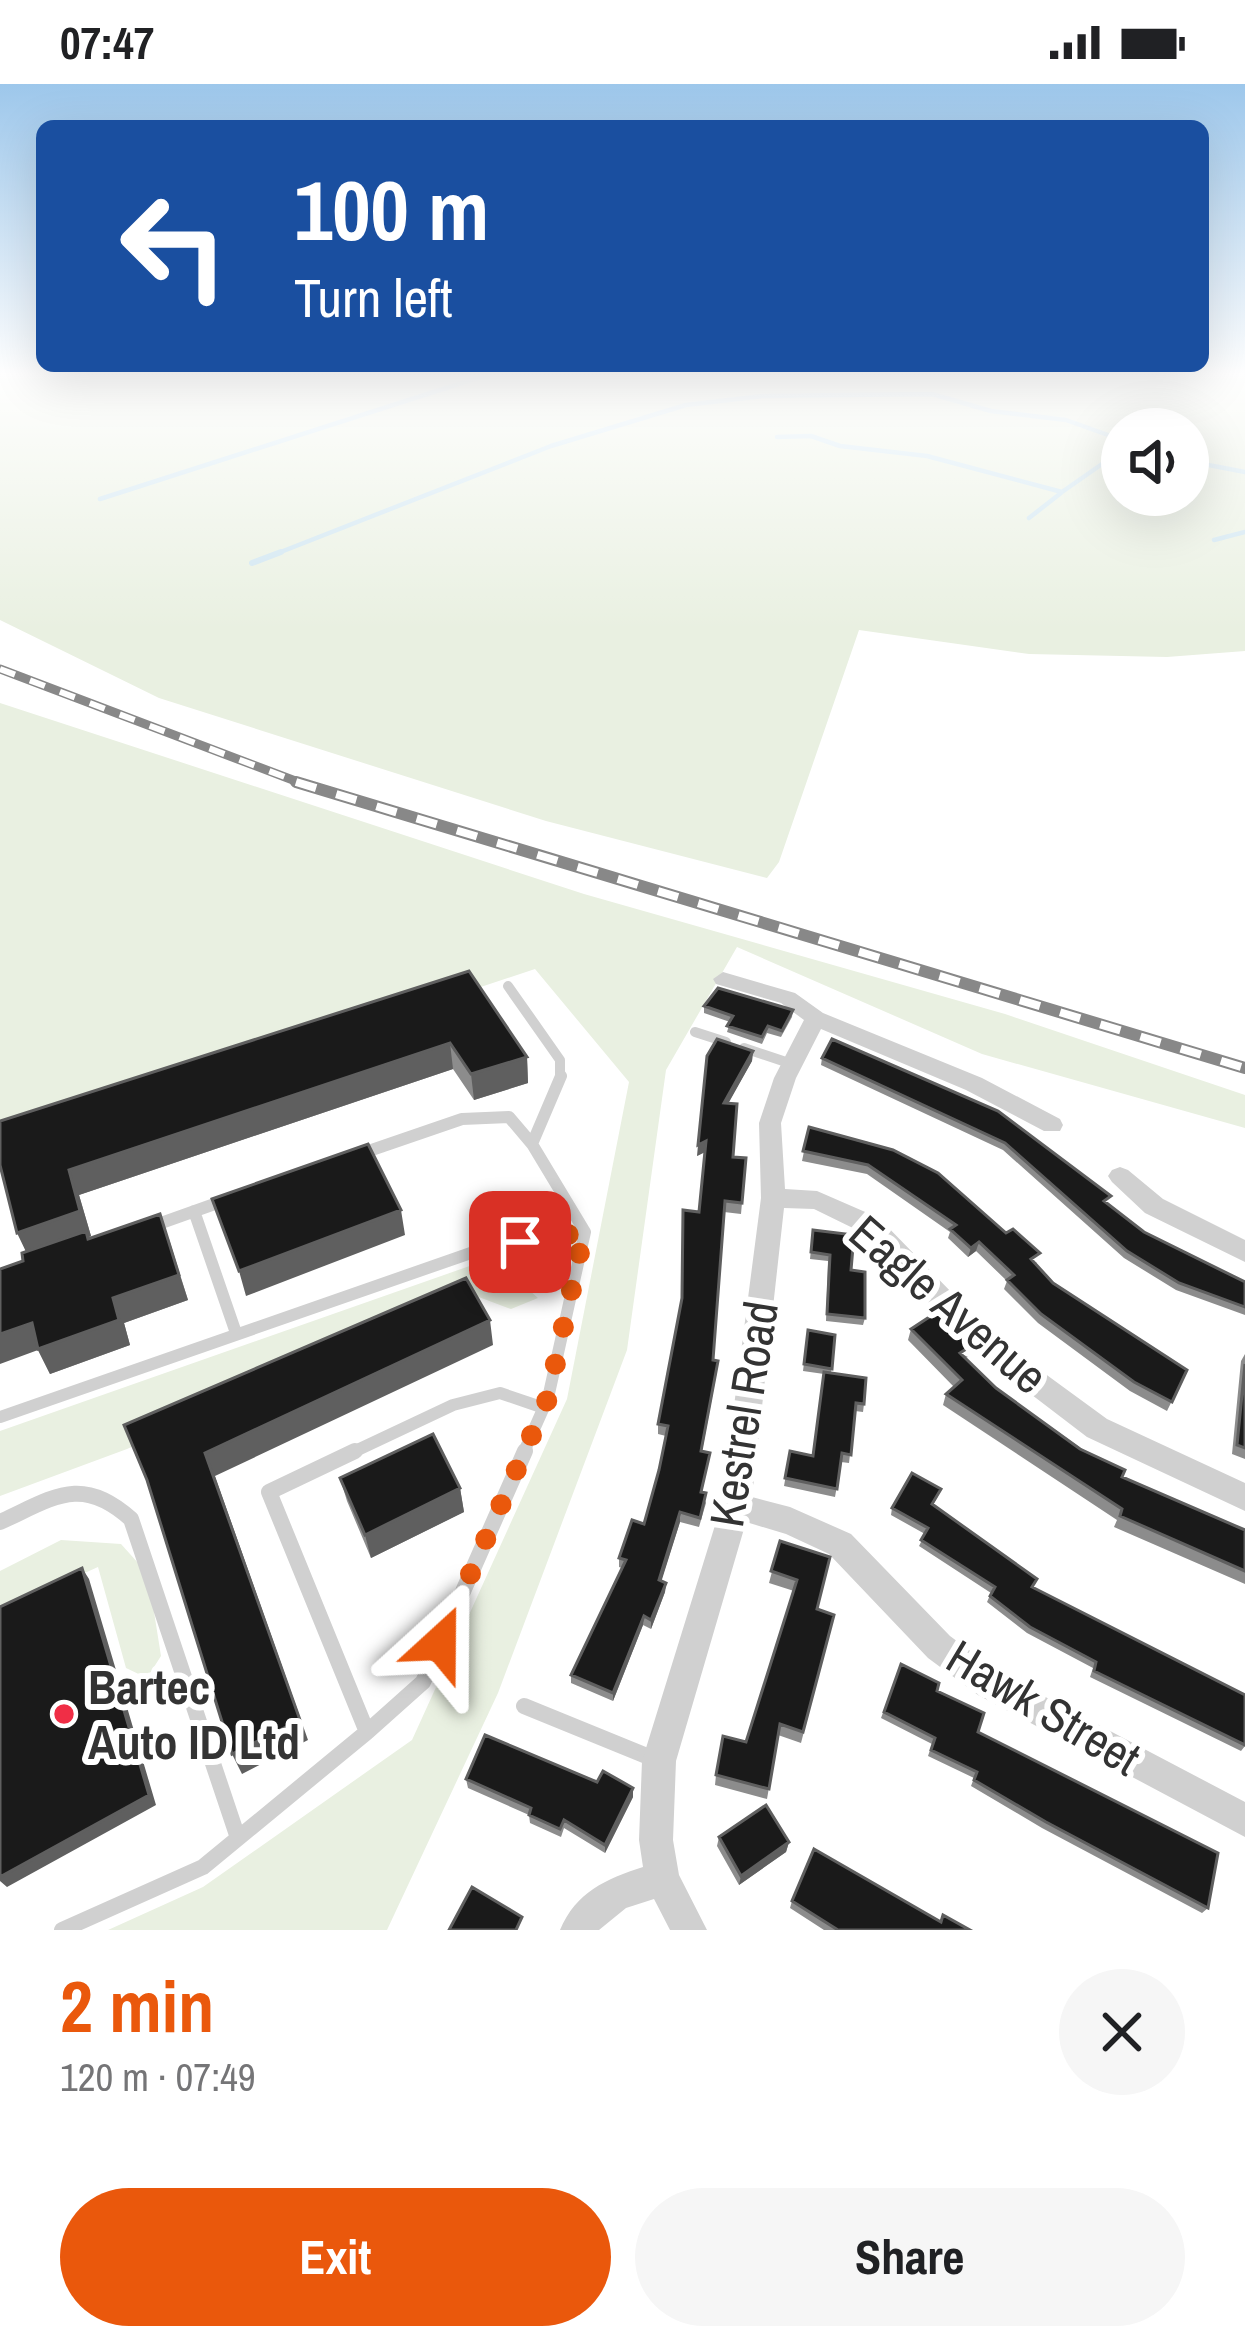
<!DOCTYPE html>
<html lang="en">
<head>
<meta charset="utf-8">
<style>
	body { margin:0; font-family:"Archivo Narrow",sans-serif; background:#f6f6f6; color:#202124; height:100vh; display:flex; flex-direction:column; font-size:45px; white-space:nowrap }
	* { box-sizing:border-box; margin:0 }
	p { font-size:39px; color:#757577 }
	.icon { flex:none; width:66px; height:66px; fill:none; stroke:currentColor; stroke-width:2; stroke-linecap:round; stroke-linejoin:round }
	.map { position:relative; height:1846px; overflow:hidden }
	.panel { display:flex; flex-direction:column; background:#fff; flex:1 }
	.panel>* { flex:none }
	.top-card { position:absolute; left:36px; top:36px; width:1173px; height:252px; border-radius:18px; box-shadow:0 12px 48px #0002; background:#1a4fa0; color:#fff; overflow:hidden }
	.tools { position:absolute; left:1101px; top:324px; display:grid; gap:24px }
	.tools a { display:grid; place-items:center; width:108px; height:108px; border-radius:50%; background:#fff; box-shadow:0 12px 48px #0002; font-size:60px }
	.pin { position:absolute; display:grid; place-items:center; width:102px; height:102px; color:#fff; margin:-51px; border-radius:24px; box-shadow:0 6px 18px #0006 }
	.me { position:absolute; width:132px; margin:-66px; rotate:24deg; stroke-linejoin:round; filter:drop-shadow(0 0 9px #0008) }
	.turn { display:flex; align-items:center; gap:42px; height:252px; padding:0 60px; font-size:54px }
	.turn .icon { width:156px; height:156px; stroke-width:2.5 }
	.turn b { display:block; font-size:84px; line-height:102px }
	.round { display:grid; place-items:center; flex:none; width:126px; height:126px; border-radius:63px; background:#f6f6f6 }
	.summary { display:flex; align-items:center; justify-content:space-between; height:204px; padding:0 60px }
	h1 { font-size:72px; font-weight:700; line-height:90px; color:#ea580c }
	.button { display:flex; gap:24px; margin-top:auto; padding:24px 60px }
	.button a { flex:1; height:138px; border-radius:72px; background:#ea580c; color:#fff; font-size:48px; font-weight:700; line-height:138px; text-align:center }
	.button a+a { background:#f6f6f6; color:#202124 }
	.status { display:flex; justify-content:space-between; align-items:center; height:84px; padding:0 60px; background:#fff; direction:ltr }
	.status svg { height:33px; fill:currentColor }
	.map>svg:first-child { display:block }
	.green { fill:#e9f0e1; fill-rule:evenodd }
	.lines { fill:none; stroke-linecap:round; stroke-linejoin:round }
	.stream-far1 { stroke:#cde4f0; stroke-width:4.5 }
	.stream { stroke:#cde4f0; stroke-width:6 }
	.lane-far2 { stroke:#d0d0d0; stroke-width:10 }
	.lane-far1 { stroke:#d0d0d0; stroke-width:12 }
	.lane { stroke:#d0d0d0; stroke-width:16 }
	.street { fill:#d0d0d0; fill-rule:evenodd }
	.rail-far1-casing { stroke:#888; stroke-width:9 }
	.rail-casing { stroke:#888; stroke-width:12 }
	.rail-far1 { stroke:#fff; stroke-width:6; stroke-dasharray:16; stroke-linecap:butt }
	.rail { stroke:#fff; stroke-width:8; stroke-dasharray:21; stroke-linecap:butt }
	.wall { fill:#8c8c8c }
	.shaded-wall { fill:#5f5f5f }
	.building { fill:#1a1a1a; stroke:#5f5f5f; stroke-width:3 }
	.route { stroke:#ea580c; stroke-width:21; stroke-dasharray:0 37.8 }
	.poi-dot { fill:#f02e46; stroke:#fff; stroke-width:4.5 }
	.labels { text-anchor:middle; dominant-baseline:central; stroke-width:12; stroke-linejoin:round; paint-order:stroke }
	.near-street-label { font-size:48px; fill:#333; stroke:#fff }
	.near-poi-label { font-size:48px; font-weight:bold; fill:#333; stroke:#fff; text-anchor:start }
</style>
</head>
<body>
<div class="status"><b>07:47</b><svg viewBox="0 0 49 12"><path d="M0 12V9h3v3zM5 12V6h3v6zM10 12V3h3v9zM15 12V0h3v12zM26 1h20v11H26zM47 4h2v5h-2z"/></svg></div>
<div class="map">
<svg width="1245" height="1846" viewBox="0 0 1245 1846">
	<rect width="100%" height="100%" fill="#fff"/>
	<!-- green -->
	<path class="green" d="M0 288H1245V567L1167 573 1029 570 859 546 779 778 767 794 546 737 159 614 0 536ZM1122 345H1188V411H1122Z
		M0 619 584 810 1005 930 1245 1011V1044L982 970 737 863 666 986 627 1266 498 1609 387 1846H108L203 1803 412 1656 567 1315 629 998 535 885 0 1063Z
		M481 1178 509 1188 538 1214 511 1225 476 1212 127 1365 0 1412V1347Z
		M61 1456 121 1460 148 1490 161 1572 147 1594 126 1584 98 1483 0 1527V1487Z"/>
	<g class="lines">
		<!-- stream-far1 -->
		<path class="stream-far1" d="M777 353 811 352 840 362 927 372 1062 408 1122 366
			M1188 377 1245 388
			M100 415 496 288
			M1029 434 1061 409
			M1214 456 1245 448
			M273 471 551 362 686 321 763 312 932 310 991 327 1066 336 1122 356"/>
		<!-- stream -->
		<path class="stream" d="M252 479 281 468"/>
		<!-- lane-far2 -->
		<path class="lane-far2" d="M508 902 560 976V995
			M695 948 726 958
			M744 964 792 980"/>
		<!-- lane-far1 -->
		<path class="lane-far1" d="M532 1060 561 992
			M360 1070 462 1035 509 1033 532 1060 585 1148 548 1314 523 1370
			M194 1127 236 1249
			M150 1143 223 1117
			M0 1333 488 1163 585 1148
			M349 1370 453 1321 500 1309 544 1324"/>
		<!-- lane -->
		<path class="lane" d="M0 1438C53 1414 81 1390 131 1435L238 1754
			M524 1622 654 1675
			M367 1648 423 1598 525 1367
			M62 1846 203 1783 367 1648 269 1408 355 1367"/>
		<!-- street -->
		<path class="street" d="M723 888 795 909 823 929 982 994 1060 1035 1063 1041 1060 1047H1044L966 1006 821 945 796 994 781 1039 785 1105 817 1107 879 1134 995 1253 1107 1335 1245 1399V1427L1087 1353 977 1269 861 1148 814 1125 784 1124 752 1413 790 1423 851 1450 950 1552 1000 1589 1245 1718V1753L978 1611 928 1574 829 1470 786 1450 746 1438 676 1677 673 1756 679 1791 707 1846H670L654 1815 626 1824 599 1846H560C576 1808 606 1795 643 1783L639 1756 642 1677 721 1422 761 1114 759 1039 774 994 804 936 781 919 716 900 713 895Z
			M1120 1083 1128 1086 1163 1115 1245 1156V1178L1145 1129 1112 1098 1108 1092 1112 1086Z"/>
		<!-- rail-far1 casing -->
		<g class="rail-far1-casing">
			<path id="rail-far1" d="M0 585 306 701"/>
		</g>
		<!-- rail casing -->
		<g class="rail-casing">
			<path id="rail" d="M296 698 1245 984"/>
		</g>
		<!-- rail-far1 -->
		<use href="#rail-far1" class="rail-far1"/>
		<!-- rail -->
		<use href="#rail" class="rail"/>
	</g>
	<!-- wall -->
	<path class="wall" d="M469 887 527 973 528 999 474 1016 453 985 79 1111 91 1152 89 1154 169 1155 188 1216 124 1239 130 1261 50 1290 38 1266 26 1168 0 1081Z
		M704 922 793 926 792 933 781 953 767 949 762 960 727 948 730 938 704 929Z
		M832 955 1108 1120 1144 1148 1245 1198V1231L1176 1206 1124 1174 1003 1066 821 981 822 974Z
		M753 967 752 977 728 1019 733 1073 746 1074 741 1130 724 1128 713 1276 717 1287 702 1367 710 1369 702 1408 706 1419 699 1443 680 1438 661 1497 666 1499 665 1508 651 1545 643 1541 613 1617 571 1599V1591L622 1484 619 1483V1474L644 1440 659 1386 666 1352 658 1350V1340L699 1128 705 1068 697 1072Z
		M809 1043 1037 1179 1035 1180 1053 1199 1187 1286 1167 1327 1130 1307 1038 1239 1004 1205 1007 1197 976 1167 968 1173 948 1154 950 1148 867 1090 802 1077Z
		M813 1146 851 1186 865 1234 863 1241 826 1237 828 1177 810 1175Z
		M911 1245 968 1273 965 1274 996 1304 1122 1393 1245 1446V1500L1114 1443 1117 1436 943 1321 946 1310 954 1303 908 1256Z
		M808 1246 835 1251 831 1289 864 1320 863 1328 855 1327 849 1379 841 1378 835 1413 784 1402 790 1367 813 1372 824 1290 803 1287Z
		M1245 1270V1375L1232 1370 1241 1277Z
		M340 1394 460 1404 464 1428 371 1474 347 1417Z
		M938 1412 933 1421 1033 1503 1245 1662 1241 1667 1090 1593 1093 1584 1027 1549 987 1518 991 1509 919 1462 925 1450 891 1431 892 1424Z
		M780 1457 817 1525 834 1531 801 1659 778 1651 767 1715 715 1701 716 1691 746 1658 794 1507 769 1499Z
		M901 1580 937 1607 978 1648 1208 1824 1202 1829 1042 1744 971 1702 974 1694 928 1672 932 1660 881 1634Z
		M466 1695 633 1713 605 1769 564 1744 561 1753 530 1739 529 1731 468 1704Z
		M719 1753 789 1758 786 1768 739 1801 717 1762Z
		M792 1817 940 1838 943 1831 970 1846H824L790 1824Z"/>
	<!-- shaded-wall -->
	<path class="shaded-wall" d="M450 959 453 985 79 1111 91 1152 29 1174 17 1149 69 1086Z
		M753 967 752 977 723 1029 724 1019Z
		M527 973 528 999 474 1016 471 990Z
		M706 1057 705 1068 697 1072 698 1061Z
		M401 1126 405 1151 246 1212 239 1187Z
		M160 1130 188 1216 124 1239 130 1261 50 1290 38 1266 0 1280V1250L113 1214Z
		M979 1158 976 1167 968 1173 971 1164Z
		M490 1236 493 1261 215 1392 308 1656 242 1690 232 1670 205 1369Z
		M460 1404 464 1428 371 1474 365 1451Z
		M680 1428V1438L659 1505V1496Z
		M82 1484 89 1495 156 1721 7 1803 0 1797V1793Z
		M666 1499 665 1508 651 1545V1536Z
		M644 1532 643 1541 613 1617V1609Z
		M633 1704V1713L605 1769V1761Z
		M789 1758 786 1768 739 1801 741 1792Z"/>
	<!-- building -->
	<path class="building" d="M469 887 527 973 471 990 450 959 69 1086 80 1127 17 1149 0 1081V1037Z
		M718 904 793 926 782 947 768 942 762 953 727 942 733 932 704 922Z
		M717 955 753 967 724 1019 737 1020 733 1073 746 1074 742 1119 725 1117 713 1276 718 1277 701 1367 710 1369 701 1408 706 1409 700 1434 680 1428 659 1496 666 1499 651 1536 644 1532 613 1609 571 1591 626 1476 619 1474 632 1436 644 1440 659 1386 668 1342 658 1340 682 1214 683 1126 699 1128 706 1057 698 1061 707 972Z
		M832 955 998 1027 1111 1112 1104 1117 1144 1148 1245 1198V1223L1179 1199 1127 1167 1005 1059 822 974Z
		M809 1043 893 1066 938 1089 1006 1149 1013 1145 1040 1169 1031 1175 1053 1199 1187 1286 1172 1318 1134 1298 1041 1230 1007 1196 1014 1191 979 1158 971 1164 950 1145 956 1141 868 1081 803 1067Z
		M368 1060 401 1126 239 1187 212 1115Z
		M160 1130 179 1191 113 1214 119 1236 38 1265 32 1239 0 1250V1185L23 1177 22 1169 86 1147 88 1155Z
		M813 1146 854 1151 851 1186 865 1188V1234L827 1230 830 1171 811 1168Z
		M466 1194 490 1236 205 1369 300 1636 232 1670 147 1396 124 1341Z
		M937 1228 971 1262 960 1269 996 1304 1080 1365 1125 1386 1122 1393 1245 1446V1487L1120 1432 1122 1425 946 1310 962 1296 911 1245Z
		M808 1246 835 1251 832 1285 804 1280Z
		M1245 1280V1364L1237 1361Z
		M824 1288 866 1294 864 1320 856 1319 851 1371 842 1369 837 1405 785 1394 790 1367 813 1372Z
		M433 1350 460 1404 365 1451 340 1394Z
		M912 1389 941 1405 932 1420 1037 1495 1032 1503 1245 1611V1661L1094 1587 1096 1578 1030 1543 990 1512 995 1503 921 1456 928 1444 892 1424Z
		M780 1457 830 1473 817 1525 834 1531 803 1648 780 1640 769 1705 716 1691 723 1652 746 1658 797 1496 771 1487Z
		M82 1484 149 1711 0 1793V1523Z
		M901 1580 939 1599 937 1607 984 1629 978 1648 1218 1769 1208 1824 1046 1738 974 1696 977 1688 931 1666 935 1654 884 1628Z
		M485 1651 597 1698 603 1687 633 1704 605 1761 564 1736 560 1745 529 1731 531 1724 466 1695Z
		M766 1721 789 1758 741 1792 719 1753Z
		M814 1765 941 1838 943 1831 970 1846H838L792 1817Z
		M472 1803 522 1833 516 1846H449Z"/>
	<!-- sky -->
	<linearGradient id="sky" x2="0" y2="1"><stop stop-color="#9dc7eb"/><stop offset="0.53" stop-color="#fff"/><stop offset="1" stop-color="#fff" stop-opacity="0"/></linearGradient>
	<rect width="1245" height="546" fill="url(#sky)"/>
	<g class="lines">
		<!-- route -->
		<path class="route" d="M440 1559 548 1314 584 1148 520 1158"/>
	</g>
	<!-- markers -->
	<circle class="poi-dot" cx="64" cy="1630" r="12"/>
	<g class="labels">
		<!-- near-street labels -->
		<g class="near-street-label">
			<text transform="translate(949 1220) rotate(41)">Eagle Avenue</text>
			<text transform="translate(743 1330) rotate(-81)">Kestrel Road</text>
			<text transform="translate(1044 1623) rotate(31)">Hawk Street</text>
		</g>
		<!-- near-poi labels -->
		<g class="near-poi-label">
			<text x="88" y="1602">Bartec<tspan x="88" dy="55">Auto ID Ltd</tspan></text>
		</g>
	</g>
</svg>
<div class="tools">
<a><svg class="icon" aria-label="sound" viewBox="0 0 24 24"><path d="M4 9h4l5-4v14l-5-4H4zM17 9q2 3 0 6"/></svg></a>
</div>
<div class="pin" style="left:520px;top:1158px;background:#d93025"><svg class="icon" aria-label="arrive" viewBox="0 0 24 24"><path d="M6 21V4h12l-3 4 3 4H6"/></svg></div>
<svg class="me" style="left:440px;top:1559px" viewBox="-20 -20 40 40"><path d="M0-17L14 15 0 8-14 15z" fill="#ea580c" stroke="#fff" stroke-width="4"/></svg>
<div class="top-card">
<div class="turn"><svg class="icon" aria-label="left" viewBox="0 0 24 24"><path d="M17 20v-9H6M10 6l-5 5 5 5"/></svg><div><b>100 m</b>Turn left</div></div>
</div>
</div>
<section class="panel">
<div class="summary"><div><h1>2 min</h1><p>120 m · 07:49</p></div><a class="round"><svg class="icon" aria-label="close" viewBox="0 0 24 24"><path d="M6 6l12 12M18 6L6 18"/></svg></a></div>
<div class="button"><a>Exit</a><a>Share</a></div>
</section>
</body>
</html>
